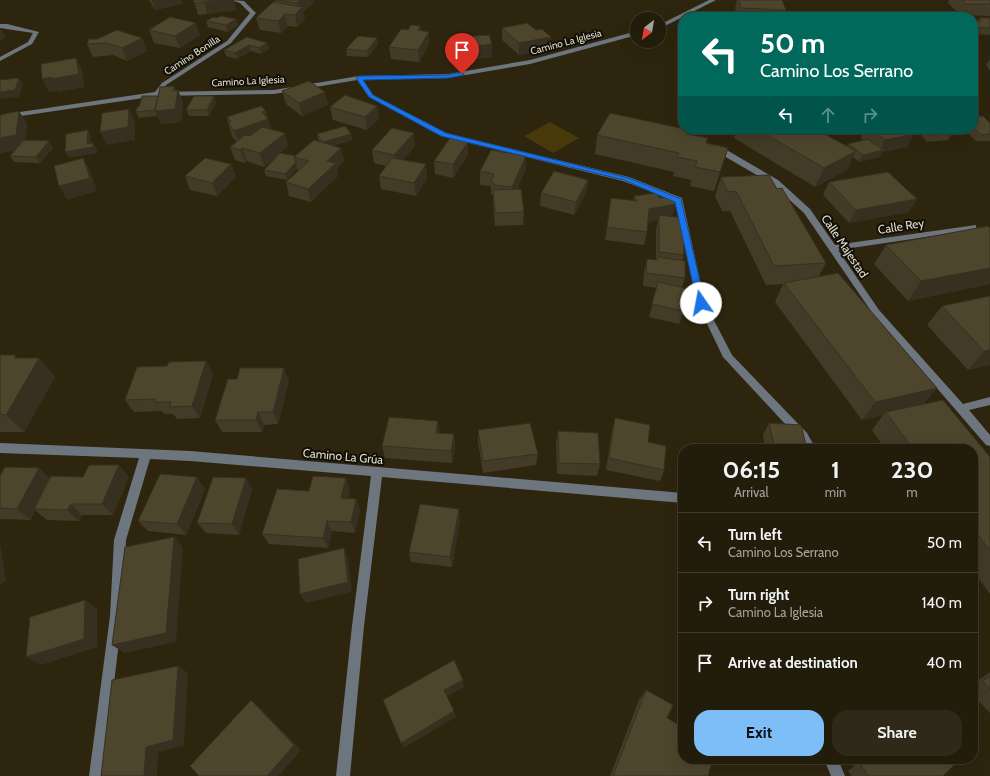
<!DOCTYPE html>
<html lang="en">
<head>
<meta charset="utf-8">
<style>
	body { margin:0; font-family:Cabin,sans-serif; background:#2e2918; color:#f1f3f6; height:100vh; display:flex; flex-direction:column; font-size:15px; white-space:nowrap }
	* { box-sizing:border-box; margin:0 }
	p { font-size:13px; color:#a2a19c }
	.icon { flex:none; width:22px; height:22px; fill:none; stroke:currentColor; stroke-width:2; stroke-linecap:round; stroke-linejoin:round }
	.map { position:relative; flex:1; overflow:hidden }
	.sheet { position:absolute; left:678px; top:444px; width:300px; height:320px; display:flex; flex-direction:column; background:#221c0a; border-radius:16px; box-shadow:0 4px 16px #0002,0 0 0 1px #3f3a2b }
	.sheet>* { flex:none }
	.guide { position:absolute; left:678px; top:12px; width:300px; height:122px; border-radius:16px; box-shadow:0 4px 16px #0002,0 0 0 1px #3f3a2b; background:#00695c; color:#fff; overflow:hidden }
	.needle { width:26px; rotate:211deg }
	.fabs { position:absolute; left:630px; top:12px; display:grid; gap:8px }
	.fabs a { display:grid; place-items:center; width:36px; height:36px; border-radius:50%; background:#221c0a; box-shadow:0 4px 16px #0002,0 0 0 1px #3f3a2b; font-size:20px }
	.pin { position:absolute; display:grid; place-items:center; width:34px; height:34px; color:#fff; margin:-41px -17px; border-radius:50% 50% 50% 0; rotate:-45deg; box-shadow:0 0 4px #0007 }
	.pin .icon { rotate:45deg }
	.me { position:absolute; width:44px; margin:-22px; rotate:348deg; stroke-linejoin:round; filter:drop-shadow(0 0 3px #0008) }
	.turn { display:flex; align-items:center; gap:14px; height:84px; padding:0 16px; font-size:18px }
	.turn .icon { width:52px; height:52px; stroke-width:2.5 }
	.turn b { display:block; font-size:28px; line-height:34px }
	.lanes { display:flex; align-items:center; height:38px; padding:0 16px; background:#0003; justify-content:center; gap:20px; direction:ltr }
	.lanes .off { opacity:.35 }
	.eta { display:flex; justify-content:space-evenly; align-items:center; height:68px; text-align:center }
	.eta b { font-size:24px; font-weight:700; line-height:28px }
	.primary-button { display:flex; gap:8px; margin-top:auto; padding:8px 16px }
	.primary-button a { flex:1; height:46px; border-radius:16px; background:#7dbef9; color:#111; font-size:16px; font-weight:700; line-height:46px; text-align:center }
	.primary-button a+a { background:#2e2918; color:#f1f3f6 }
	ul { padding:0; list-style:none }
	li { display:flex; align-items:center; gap:12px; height:60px; padding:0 16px; border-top:1px solid #3f3a2b }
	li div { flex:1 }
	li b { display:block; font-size:15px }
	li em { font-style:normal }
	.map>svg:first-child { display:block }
	.green { fill:#48390b }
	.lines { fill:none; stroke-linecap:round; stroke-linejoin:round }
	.minor { fill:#6d767f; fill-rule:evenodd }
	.wall { fill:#433b27 }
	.shaded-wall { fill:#373020 }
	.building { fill:#4e452d; stroke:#373020 }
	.route { fill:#1a73e8; stroke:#114b97 }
	.labels { text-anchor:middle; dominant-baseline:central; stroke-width:4; stroke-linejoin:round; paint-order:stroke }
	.far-street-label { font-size:10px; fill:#e1dbcd; stroke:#120f06 }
	.street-label { font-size:12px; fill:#e1dbcd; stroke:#120f06 }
</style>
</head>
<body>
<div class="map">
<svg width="990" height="776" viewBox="0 0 990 776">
	<rect width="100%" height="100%" fill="#2e250e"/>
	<!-- green -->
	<path class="green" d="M550 122 579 138 553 153 524 136Z"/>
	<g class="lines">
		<!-- minor -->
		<path class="minor" d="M231 0 244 1 256 13 231 43 166 85 162 92 274 90 359 76 448 74 530 60 637 31V35L530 64 448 78 363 80 373 95 446 133 629 177 682 198 705 303 732 355 807 433 816 449H805L799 439 723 357 697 303 675 201 623 181 442 136 369 97 357 80 274 94 157 96 0 119V115L155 92 162 83 227 41 250 13 240 3Z
			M709 0H716L659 29V25Z
			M0 24H7L39 32 32 44 0 61V57L28 42 33 33 0 28Z
			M712 145H718L778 180 810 209 835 245 976 225V229L973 230 838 250 879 310 963 404 990 397V405L969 410 990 435V446L986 445 873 314 804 213 772 184 712 149Z
			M0 443 190 451 683 493V503L382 477 364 626 350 776H336L352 626 371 476 190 461 150 459 126 540 122 616 103 776H89L110 616 114 540 139 458 0 453Z
			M824 759H838L845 776H831Z"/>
	</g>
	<!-- wall -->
	<path class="wall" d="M149 0H181L182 4 155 10Z
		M194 0H234L236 10 207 14 198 15Z
		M275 0H314V2L303 12 305 19 297 27 288 26 281 33 260 30 256 18 275 3Z
		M737 0H782L786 10 784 17H737L735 8Z
		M949 0H990V16L960 15 948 3Z
		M217 18 236 19 238 25 228 32 208 27 206 21Z
		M979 18H990V35L973 34V20H978Z
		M502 28 551 49 519 55 502 40Z
		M149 30 200 35 180 48 154 43Z
		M421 31 429 32V44L419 62 391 59 389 47Z
		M247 37 267 43 269 49 261 54 251 51 237 59 226 56 224 50Z
		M142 38 147 51 127 61 113 55 93 57 87 44Z
		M448 38 492 57 452 62 449 50Z
		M378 44 368 57 347 56 346 49Z
		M990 59V71L986 65Z
		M174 86 176 90H178L183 103 181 122 161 124 158 116 139 118 136 112Z
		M282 91 325 92 328 105 302 116 286 104Z
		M216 102 209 116H189L186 110Z
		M377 106 379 119 367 130 333 120 330 107Z
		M19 111 27 124 25 140 49 141 53 148 40 163 14 162 10 156 15 150 0 153V115Z
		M266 111 271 129 285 133 288 146 280 153 296 156 319 142 317 134H351L352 140 333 146 341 148 344 161 337 168 338 176 311 202 289 196 286 182 299 171 297 169 287 180 266 176 264 170 277 156 264 167 247 161 245 163 235 160 230 147 237 142 232 136 228 123V122L227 117Z
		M973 116 990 123V141H976L964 129H973Z
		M737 129H815L847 147 848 144 863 140 861 138 865 129H908L914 134 907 147 882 152 880 157 859 162 853 157 847 170 815 187 734 138Z
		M916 129H947L952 134 948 140 927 142Z
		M688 134 708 138 707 143 728 148 714 191 690 186 691 180 673 176 674 172 595 154 597 135Z
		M415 146 403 160 426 164 427 178 416 196 381 189 379 176 386 166 374 163 372 150Z
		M468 155 453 178 435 174 434 161Z
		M231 164 236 177 217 196 190 190 185 176Z
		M526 169 517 189 524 212 523 225 495 226 493 204V196L491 193V186L480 185V171Z
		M721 177 777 189 826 263 819 276 937 388 923 404 990 457V594L973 571V449H885L872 430 883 415 862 420 775 302 783 284 766 285 730 211H722L715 196Z
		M588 180 586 193 574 215 540 206 541 193Z
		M829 182 909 212 849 223 823 195Z
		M634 196 672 217 684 255 682 260 685 278 682 287 684 311 679 324 649 317 657 288 643 286 644 272 647 259 656 260V229L658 220 648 222 647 232 644 245 605 240 611 198 633 201Z
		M990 228V284L908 301 874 264 886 245Z
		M990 296V365L968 370 927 325 942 306Z
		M0 355H15L17 358H39L55 377 24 432H0Z
		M206 361 213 374 200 418 177 419 173 414H164L162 411 134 412 125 400 167 366Z
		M289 380 278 424 264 425 262 432H222L215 420Z
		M615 418 648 442 664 470 660 481 606 470 612 430Z
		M769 423 807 449H765L763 435Z
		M478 430 538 454 536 465 483 473 478 442Z
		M558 431 600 464 597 476 557 474 556 443Z
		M440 433 454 434 455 446 452 463 385 458 382 446Z
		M39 468 50 479 129 477 113 515H82L79 521 47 520 35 510 31 520 0 519V476Z
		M246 478 252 489 239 535 206 533 197 523Z
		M205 489 186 535 148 531 138 521Z
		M350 489 348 498 356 499 360 510 355 533 332 531 328 548 269 544 262 534 309 491Z
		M460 520 452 567 411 562 409 552Z
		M990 672V713L973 695V684Z
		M646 690 667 718 708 776H610L639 700Z
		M856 759H951L943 776H852L848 771 858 762Z"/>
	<!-- shaded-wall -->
	<path class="shaded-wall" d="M152 0H181L182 4 155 10Z
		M219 0H234L236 10 207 14 204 2Z
		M300 0H314V2L303 12 305 19 297 27 295 15 299 11 297 3Z
		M285 14 288 26 281 33 278 21Z
		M236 19 238 25 228 32 226 25Z
		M196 23 200 35 180 48 175 36Z
		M421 26 422 38 418 30Z
		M0 28 6 37 0 41Z
		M429 32V44L419 62 418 50Z
		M551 37V49L519 55V43Z
		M142 38 147 51 127 61 122 48Z
		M377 38 378 44 368 57 367 51Z
		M267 43 269 49 261 54 259 48Z
		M492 44V57L452 62 451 50Z
		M249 45 251 51 237 59 235 53Z
		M76 58 82 70 85 87 59 92 58 90 49 92 42 79Z
		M19 78 23 84 19 97 0 99V92Z
		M174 86 178 95V90L183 103 181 122 161 124 155 111 173 91Z
		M325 92 328 105 302 116 299 103Z
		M214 96 216 102 209 116 207 110Z
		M377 106 379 119 367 130 365 117Z
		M129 109 135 122V140L107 145 100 132Z
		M19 111 27 124 24 148 0 153V138Z
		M266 111 272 132 239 144 234 131 262 112Z
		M88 130 91 137V147L93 143 97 150V153L69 158 65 152 87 144Z
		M285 133 288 146 264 167 260 153Z
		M414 133 415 146 396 168 394 155Z
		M351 134 352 140 324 149 323 142Z
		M914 134 907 147 882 152 880 157 859 162 863 155 880 151 885 140Z
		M49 141 53 148 40 163 36 157Z
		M468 142V155L453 178V164Z
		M242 148 247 161 245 163 240 150Z
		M341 148 344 161 337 168 338 176 311 202 308 189 327 161Z
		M728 148 722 167 714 191 720 172Z
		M856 151 847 170 815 187 824 168Z
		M526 156V169L512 201V187Z
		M83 158 90 171 97 191 67 200 59 186Z
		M296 162 297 169 287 180 285 174Z
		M231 164 236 177 217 196 212 183Z
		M426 164 427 178 416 196 414 183Z
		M588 180 586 193 574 215 576 202Z
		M917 199 909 212 849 223 856 210Z
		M676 204 672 218 659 215 658 220 646 223 649 209Z
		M990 268V284L908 301 921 281Z
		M990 350V365L968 370 984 351Z
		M15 355 31 373 39 358 55 377 24 432 6 415 14 358Z
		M206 361 213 374 200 418 192 406Z
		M284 368 289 380 278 424 273 412Z
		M937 388 921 406 886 412 883 415 862 420 875 402Z
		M258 412 264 425 262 432 256 420Z
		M438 421 440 433H436Z
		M454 434 455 446 452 463 451 451Z
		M119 465 129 477 113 515 102 504Z
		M39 468 51 480 34 509 35 510 31 520 17 509Z
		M197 477 205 489 186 535 177 524Z
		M246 478 252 489 239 535 232 524Z
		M346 478 350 489 345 509 341 498Z
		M356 499 360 510 355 533 351 522Z
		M71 504 82 515 79 521 67 510Z
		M459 509 460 520 452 567 450 557Z
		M327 521 332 531 328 548 323 538Z
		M174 537 183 547 176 642 124 653 112 645Z
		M0 543 6 581 0 584Z
		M344 548 348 559 352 592 306 603 300 594Z
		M85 600 97 609V647L41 665 26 657Z
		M178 666 188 673 184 746 158 752 157 776H144L146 747Z
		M463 680 464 687 446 697 444 690Z
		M251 700 259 707 301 750 279 776H267Z
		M454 711 456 717 404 748 401 743Z"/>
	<!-- building -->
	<path class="building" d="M194 0H219L204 2 194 3Z
		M275 0H300L297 3Z
		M739 0H782L786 10 741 8Z
		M962 0H990V4H966Z
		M273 2 302 7 295 15 285 14 278 21 256 18Z
		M220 16 236 19 226 25 206 21 213 17 217 18Z
		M170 17 196 23 175 36 149 30Z
		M979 18H990V28L976 27 973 24V20L981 21Z
		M527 23 536 30 542 29 551 37 519 43 502 28Z
		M411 25 421 26 418 30 429 32 418 50 389 47 401 29 408 30Z
		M117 30 142 38 122 48 107 43 87 44 89 39H97Z
		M489 35 492 44 451 50 448 38Z
		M358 36 377 38 367 51 346 49Z
		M247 37 267 43 259 48 249 45 235 53 224 50Z
		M76 58 79 74 52 79V77L42 79 41 64Z
		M19 78 15 90 0 92V80Z
		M309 81 325 92 299 103 282 91Z
		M174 86 173 91 178 90 175 109 155 111 160 87Z
		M345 95 377 106 365 117 330 107Z
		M142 96H158L155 110 136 112 137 107H139Z
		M194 96H214L207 110H186Z
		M261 106 266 111 262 112 268 119 234 131 228 123 231 121 227 117Z
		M129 109 128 127 100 132 102 113Z
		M19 111 16 135 0 138V115Z
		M610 113 689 130 687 134 708 138 706 143 728 148 720 172 695 167 697 161 677 157 679 153 597 135Z
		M973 116H983L990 123V134L981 135 973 127Z
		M345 126 351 134 323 142 317 134Z
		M262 127 285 133 260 153 242 148 240 150 230 147 245 135 250 136Z
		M392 128 414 133 394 155 372 150Z
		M757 129H815L856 151 824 168Z
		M872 129H908L914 134 885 140Z
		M925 129H947L952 134 931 135Z
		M88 130 87 144 93 143V147L65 152 66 134Z
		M450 138 468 142 453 164 434 161Z
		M868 139 883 150 863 155 848 144Z
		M24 140 49 141 36 157 10 156Z
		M314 140 341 148 327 161 336 163 308 189 286 182 309 161 294 157Z
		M491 150 526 156 512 187 495 185 491 180 494 174 480 171Z
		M280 153 296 156 294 157 296 162 285 174 264 170Z
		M83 158 90 178 59 186 54 166Z
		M205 158 231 164 212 183 185 176Z
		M392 158 426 164 414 183 379 176Z
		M554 171 588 180 576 202 541 193Z
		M888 172 917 199 856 210 829 182Z
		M769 175 777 189 782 188 826 263 774 266 736 191 728 192 721 177Z
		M521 189 524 212 495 213 493 190Z
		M656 193 660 198 671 197 676 204 649 209 647 232 607 227 611 198 637 201 634 196Z
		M659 215 683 218 684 255 659 252Z
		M988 226 990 228V268L921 281 886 245Z
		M658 257 685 261V278L646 273 647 259 657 260Z
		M838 273 937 388 875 402 784 283Z
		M658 282 689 289 684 311 652 304Z
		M990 296V350L984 351 942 306Z
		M0 355H15L14 358H39L6 415 0 414Z
		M206 361 192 406 169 407 171 402H155L156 399 125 400 137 367 167 366 169 362Z
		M240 368H284L273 412H258L256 420H215L228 379H237Z
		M943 400 990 457V551L973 528V449H913L886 412Z
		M389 417 438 421 436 433 454 434 451 451 382 446Z
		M615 418 650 425 648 442 666 446 664 470 609 458Z
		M530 423 538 454 483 461 478 430Z
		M769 423 801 425 807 449H775Z
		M558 431 598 433 600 464 559 463Z
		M89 465H119L102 504H71L67 510 34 509 51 476 83 477Z
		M5 467 39 468 17 509 0 508V476Z
		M160 474 197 477 177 524 138 521Z
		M313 476 346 478 341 498 356 499 351 522 327 521 323 538 262 534 277 489 309 491Z
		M213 477 246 478 232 524 197 523Z
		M420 504 459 509 450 557 409 552Z
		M174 537 166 633 112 645 125 547Z
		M344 548 348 582 300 594 298 559Z
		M85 600 84 639 26 657 30 617Z
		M454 660 463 680 444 690 454 711 401 743 383 700Z
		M178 666 173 740 146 747 144 776H101L112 680Z
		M990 676V689L983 681Z
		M646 690 673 705 667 718 683 727V759H713L708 776H613Z
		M251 700 294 745 267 776H199L190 766Z
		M869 759H951L955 764 943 776H869L861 766Z"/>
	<!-- route -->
	<path class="route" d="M462 72 464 75 448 78 363 80 373 95 446 133 629 178 681 199 705 303 704 305H698L697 303 675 202 624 180 441 136 369 97 356 78 359 76 448 75Z"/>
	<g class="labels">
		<!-- far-street labels -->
		<g class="far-street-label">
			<text transform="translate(566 42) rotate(-15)">Camino La Iglesia</text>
			<text transform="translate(192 55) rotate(-33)">Camino Bonilla</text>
			<text transform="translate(248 81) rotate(-3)">Camino La Iglesia</text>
		</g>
		<!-- street labels -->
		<g class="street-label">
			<text transform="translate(901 226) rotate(-9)">Calle Rey</text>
			<text transform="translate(845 246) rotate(56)">Calle Majestad</text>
			<text transform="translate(343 456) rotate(5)">Camino La Grúa</text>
		</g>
	</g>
</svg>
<div class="fabs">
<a><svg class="needle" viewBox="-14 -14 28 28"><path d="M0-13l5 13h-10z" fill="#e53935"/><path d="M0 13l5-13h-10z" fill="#a2a19c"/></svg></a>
</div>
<div class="pin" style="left:462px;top:74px;background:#d93025"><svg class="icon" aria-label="arrive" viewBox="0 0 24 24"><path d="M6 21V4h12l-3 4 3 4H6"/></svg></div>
<svg class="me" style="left:701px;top:303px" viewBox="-20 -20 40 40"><circle r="19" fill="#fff"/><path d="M0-13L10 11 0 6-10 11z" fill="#1a73e8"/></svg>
<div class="guide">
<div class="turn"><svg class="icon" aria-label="left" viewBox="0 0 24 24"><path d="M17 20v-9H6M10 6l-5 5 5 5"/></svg><div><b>50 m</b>Camino Los Serrano</div></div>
<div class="lanes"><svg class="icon" aria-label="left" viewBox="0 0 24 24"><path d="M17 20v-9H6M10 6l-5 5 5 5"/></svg><svg class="icon off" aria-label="ahead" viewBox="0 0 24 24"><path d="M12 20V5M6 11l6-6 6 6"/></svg><svg class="icon off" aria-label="right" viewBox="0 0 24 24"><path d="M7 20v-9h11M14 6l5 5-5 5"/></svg></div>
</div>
<section class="sheet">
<div class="eta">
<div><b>06:15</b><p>Arrival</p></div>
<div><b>1</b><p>min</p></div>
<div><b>230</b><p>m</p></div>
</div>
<ul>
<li><svg class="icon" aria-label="left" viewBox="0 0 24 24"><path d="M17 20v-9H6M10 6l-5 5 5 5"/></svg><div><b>Turn left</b><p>Camino Los Serrano</p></div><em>50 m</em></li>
<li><svg class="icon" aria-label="right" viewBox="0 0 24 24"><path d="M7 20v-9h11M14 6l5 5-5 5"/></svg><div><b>Turn right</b><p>Camino La Iglesia</p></div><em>140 m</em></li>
<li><svg class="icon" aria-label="arrive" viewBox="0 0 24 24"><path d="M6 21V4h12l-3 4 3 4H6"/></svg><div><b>Arrive at destination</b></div><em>40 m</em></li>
</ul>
<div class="primary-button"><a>Exit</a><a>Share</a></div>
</section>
</div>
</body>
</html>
